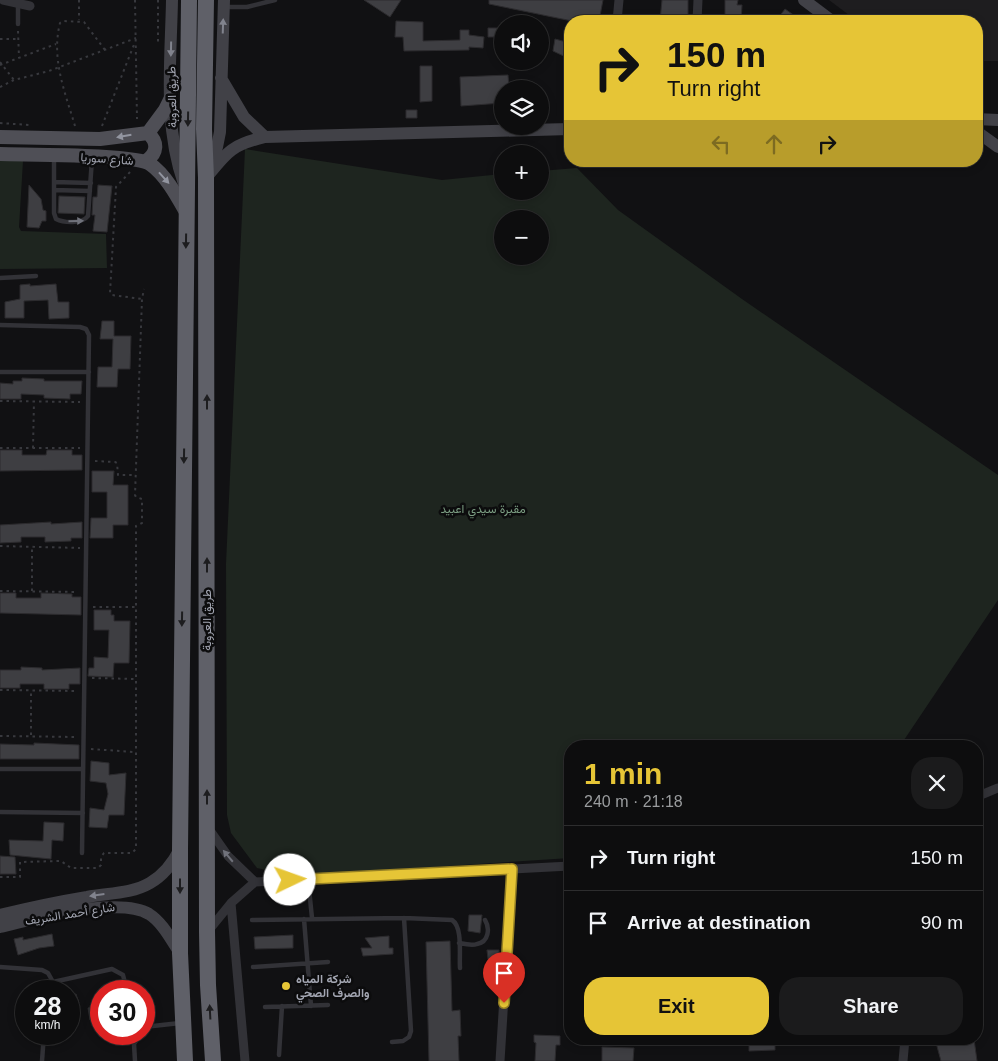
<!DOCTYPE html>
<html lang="en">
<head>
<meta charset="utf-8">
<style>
	body { margin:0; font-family:Arial,Vazirmatn,sans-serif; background:#1b1b1c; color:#f1f3f6; height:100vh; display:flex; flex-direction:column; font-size:19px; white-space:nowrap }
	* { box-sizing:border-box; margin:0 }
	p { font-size:16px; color:#9a9c9e }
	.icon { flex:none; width:28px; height:28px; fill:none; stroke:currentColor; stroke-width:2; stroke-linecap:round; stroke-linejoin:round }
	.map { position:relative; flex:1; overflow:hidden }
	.side { position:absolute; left:564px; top:740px; width:419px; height:305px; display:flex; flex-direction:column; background:#0d0d0e; border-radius:20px; box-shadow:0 2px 8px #0003,0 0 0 1px #2d2d2e }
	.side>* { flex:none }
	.hud { position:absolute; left:564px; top:15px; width:419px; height:152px; border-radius:20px; box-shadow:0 2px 8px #0003,0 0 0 1px #2d2d2e; background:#e6c536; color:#111; overflow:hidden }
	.fabs { position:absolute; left:494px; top:15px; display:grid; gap:10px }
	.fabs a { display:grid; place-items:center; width:55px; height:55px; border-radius:50%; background:#0d0d0e; box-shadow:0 2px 8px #0003,0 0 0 1px #2d2d2e; font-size:25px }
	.speed { position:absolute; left:15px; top:980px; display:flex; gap:10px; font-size:25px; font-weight:700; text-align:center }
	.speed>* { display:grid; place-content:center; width:65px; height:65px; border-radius:50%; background:#0d0d0e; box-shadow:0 2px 8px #0003,0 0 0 1px #2d2d2e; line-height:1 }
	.speed small { font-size:12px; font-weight:400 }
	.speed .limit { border:8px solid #d22; background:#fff; color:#111 }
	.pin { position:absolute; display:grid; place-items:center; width:42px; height:42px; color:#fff; margin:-51px -21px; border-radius:50% 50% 50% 0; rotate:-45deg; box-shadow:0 0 5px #0007 }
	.pin .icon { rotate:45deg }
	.me { position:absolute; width:55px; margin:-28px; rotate:87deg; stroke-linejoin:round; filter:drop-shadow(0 0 4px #0008) }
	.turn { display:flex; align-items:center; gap:18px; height:105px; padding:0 20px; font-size:22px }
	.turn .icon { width:65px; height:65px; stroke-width:2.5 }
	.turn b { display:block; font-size:35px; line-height:42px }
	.lanes { display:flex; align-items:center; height:48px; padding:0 20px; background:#0003; justify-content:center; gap:25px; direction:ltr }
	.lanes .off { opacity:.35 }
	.round { display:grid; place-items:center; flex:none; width:52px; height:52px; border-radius:20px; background:#1b1b1c }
	.head { display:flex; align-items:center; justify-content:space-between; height:85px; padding:0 20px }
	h1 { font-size:30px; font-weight:800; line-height:38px; color:#e6c536 }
	.button { display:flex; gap:10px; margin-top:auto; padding:10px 20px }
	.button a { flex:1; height:58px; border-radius:20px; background:#e6c536; color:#111; font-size:20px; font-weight:800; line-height:58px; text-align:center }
	.button a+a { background:#1b1b1c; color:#f1f3f6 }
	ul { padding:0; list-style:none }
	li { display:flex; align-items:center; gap:15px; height:65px; padding:0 20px; border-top:1px solid #2d2d2e }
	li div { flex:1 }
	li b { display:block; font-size:19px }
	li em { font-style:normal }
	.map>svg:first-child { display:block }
	.built { fill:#1e1d1f }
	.green { fill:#1e251f; fill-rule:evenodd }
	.building { fill:#3e3e42; stroke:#2c2b2e }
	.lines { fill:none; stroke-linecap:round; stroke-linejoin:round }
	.path { stroke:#38393e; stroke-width:2; stroke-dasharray:2.5 4; stroke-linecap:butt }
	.lane { stroke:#323237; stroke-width:4.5 }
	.street { stroke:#323237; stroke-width:9 }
	.secondary { stroke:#414147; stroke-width:12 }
	.primary { stroke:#4f4f56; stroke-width:14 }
	.highway { stroke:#5f6068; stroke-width:16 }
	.oneway { fill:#81838d }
	.oneway2 { fill:#1d1d1f }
	.oneway3 { fill:#9295a0 }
	.oneway4 { fill:#70727b }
	.route-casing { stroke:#968023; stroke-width:12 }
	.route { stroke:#e6c536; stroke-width:9 }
	.poi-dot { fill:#e6c536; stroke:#0c0c0d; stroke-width:2 }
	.labels { text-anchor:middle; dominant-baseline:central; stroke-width:5; stroke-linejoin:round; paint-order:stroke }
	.street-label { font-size:12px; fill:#a3a6b2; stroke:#0c0c0d }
	.park-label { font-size:12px; fill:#7b9d82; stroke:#0c0c0d }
	.poi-label { font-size:12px; font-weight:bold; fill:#a3a6b2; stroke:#0c0c0d; text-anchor:start }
</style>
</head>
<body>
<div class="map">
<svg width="998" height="1061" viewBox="0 0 998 1061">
	<rect width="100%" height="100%" fill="#111113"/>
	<!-- built -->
	<path class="built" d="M829 0H998V61H976V21H857Z"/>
	<!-- green -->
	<path class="green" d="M245 149 442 180 502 174V191H540V171L577 168 618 210 742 299 998 475V600L900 746H570V858L293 876 257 868 231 833 227 815 226 564ZM502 219H540V256H502Z
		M0 161H23L19 227 21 231 106 234 107 268 0 269Z"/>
	<!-- building -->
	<path class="building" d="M364 0H401L390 17Z
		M489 0H603L599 21H572L489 4Z
		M662 0H688V21H660Z
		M725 0H738L737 5H742L741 21H725Z
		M785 9 802 21H776Z
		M396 21 423 22V41L460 40V30H469V35L484 37 483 48 469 47V50L404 51 403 37H395Z
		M488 28H502V37H488Z
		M555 39 570 43V59L553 51Z
		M420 66H432V101L420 102Z
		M508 75 509 89H501L502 103 461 106 460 77Z
		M406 110H417V118H406Z
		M29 185 41 199 43 210 46 211V221H42L39 228 27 227Z
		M98 185 112 186 107 232 93 231 95 215H92L93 197H97Z
		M59 196 85 197 84 214 58 213Z
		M30 284V286L56 284 58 302H69V318L49 319 48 300 24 301V318H5V302L20 299V285Z
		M102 321H114V336H131L130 369H118L117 387H97L98 367H112L113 339H100Z
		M22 378 44 379V381H82L81 394H70V399L44 398V395L21 394V399H0V383L13 384V381H22Z
		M0 450H22V455H46L47 450H72V455H82V470L0 471Z
		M92 471H114L113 485H128V525H113V538H90L91 518H107V492H92Z
		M51 522V524L82 522V538H71V541L45 542V537H21V542L0 543V525Z
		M0 593H16V598H41V593L72 594V597H81V615L0 613Z
		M94 610H111V615H114V621H130L129 663H114L113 677 88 676 89 668H94V657L108 658 109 630H94Z
		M21 667 42 668V670L80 668V684H69V689H44V684H20V688H0V670H21Z
		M34 743 79 745V759H0V744L34 745Z
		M91 761 109 763V775L126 773 124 815H109L107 828 89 827 90 808 104 810 108 794 106 783 90 781Z
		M44 822 64 823 63 841 52 840 51 859 10 855 9 840 43 841Z
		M0 856 15 857 16 874H0Z
		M469 915H482L480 933 468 931Z
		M52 934 54 946 39 948 18 955 14 939 23 937V940Z
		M293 935V948L255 949 254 937Z
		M389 936V948H393V954L363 956 361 948H372L365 938Z
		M450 941 452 1011 460 1010 461 1036H458L459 1061H429L426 942Z
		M487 950H499V978H490Z
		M76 994 79 1003 69 1006V996Z
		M98 1006 100 1018 90 1020 88 1008Z
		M534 1035 560 1036V1045H556L555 1061H535L536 1043 534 1042Z
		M749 1039H775V1050L749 1051Z
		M935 1039H974L977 1061H941Z
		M602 1047 634 1048 633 1061H602Z"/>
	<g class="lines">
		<!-- path -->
		<path class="path" d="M79 0V20
			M135 0 137 119
			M158 0V45
			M18 31 19 58
			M0 39H19
			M0 62 14 80
			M0 65 56 44
			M0 87 14 80 49 71 136 38
			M0 123 29 125
			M75 126C65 92 51 59 60 23L63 21 84 22 105 50
			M102 126 135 42
			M130 172 116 187 110 293 112 295 142 299
			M0 401 80 402
			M0 448H80
			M33 448 34 401
			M95 461 115 462 117 463 118 475H135
			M0 546 80 548
			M0 591 78 592
			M32 591V547
			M93 607H135
			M92 678 135 679
			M0 690 77 691
			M31 735V690
			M0 736 77 737
			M91 749 134 752
			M0 877H20V862L61 861 71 868H98L101 865V857L104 853H132L136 849V526L142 523V499L136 497 135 495 142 299 144 289"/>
		<!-- lane -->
		<path class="lane" d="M226 7H247L275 0
			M18 24V4
			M54 157V213L56 219C64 223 82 224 88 216L92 159
			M54 182 91 183
			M54 190 90 191
			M0 278 36 276
			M0 325 80 327 86 329 89 335 82 853
			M0 372H89
			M0 769H83
			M0 812 83 813
			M308 879 312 918
			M304 919 311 1006
			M252 920 404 918 452 920C463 927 459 955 460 968
			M459 943C464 944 472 946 477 944 489 942 490 928 485 920
			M0 967 42 970 48 973 53 982
			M253 967 328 962
			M51 991 53 982 112 969 123 975 127 991
			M265 1007 328 1005
			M144 1027 180 1023
			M392 1042 403 1041 409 1037 411 1031 404 918
			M279 1055 282 1006
			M42 1061 44 1034
			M135 1061 134 1044 140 1034"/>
		<!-- street -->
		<path class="street" d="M3 0 30 6
			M617 21 619 0
			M697 21 698 0
			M976 797 998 788
			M209 829 228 856 255 882
			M231 903 245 1061
			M209 930 231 903 255 882 570 866
			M500 1061 512 869
			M903 1061 905 1039"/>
		<!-- secondary -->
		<path class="secondary" d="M172 0C171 60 163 125 184 184
			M804 0 832 21
			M221 78 244 117 265 137
			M976 119 998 120
			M976 131 998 147
			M210 169 217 147 220 132 224 0
			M206 178C227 152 231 145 265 137L570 129
			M0 915C29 908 57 902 87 897 108 893 131 894 150 883 164 875 173 863 180 849
			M0 927C34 919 119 896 149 914 163 923 171 940 180 953"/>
		<!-- primary -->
		<path class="primary" d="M0 137 100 139 148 133 165 110 171 98
			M0 154C24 155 136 154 150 164 166 175 178 198 187 214
			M146 161C158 153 158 142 148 133"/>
		<!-- highway -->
		<path class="highway" d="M206 0 204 129 206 178 207 932 208 985 213 1061
			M185 1061 180 953V849L189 0"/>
	</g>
	<!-- one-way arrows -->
	<defs><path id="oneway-solid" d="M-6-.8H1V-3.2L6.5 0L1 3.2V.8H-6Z" transform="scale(1.25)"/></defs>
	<g class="oneway">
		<use href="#oneway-solid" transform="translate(223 26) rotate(-88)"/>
		<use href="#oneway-solid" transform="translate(171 49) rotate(91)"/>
		<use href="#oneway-solid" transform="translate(97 895) rotate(172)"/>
	</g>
	<g class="oneway2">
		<use href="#oneway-solid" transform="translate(188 119) rotate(91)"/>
		<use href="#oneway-solid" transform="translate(186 241) rotate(91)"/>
		<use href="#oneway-solid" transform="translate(207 402) rotate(-90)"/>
		<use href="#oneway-solid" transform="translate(184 456) rotate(91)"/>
		<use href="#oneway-solid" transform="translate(207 565) rotate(-90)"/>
		<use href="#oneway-solid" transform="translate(182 619) rotate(91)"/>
		<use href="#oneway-solid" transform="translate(207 797) rotate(-90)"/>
		<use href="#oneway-solid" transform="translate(180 886) rotate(90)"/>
		<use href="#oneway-solid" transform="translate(210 1012) rotate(-93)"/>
	</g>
	<g class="oneway3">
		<use href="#oneway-solid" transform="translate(124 136) rotate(170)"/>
		<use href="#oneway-solid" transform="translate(164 178) rotate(48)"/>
	</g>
	<g class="oneway4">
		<use href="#oneway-solid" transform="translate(76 221) rotate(-1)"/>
		<use href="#oneway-solid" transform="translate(228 856) rotate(-130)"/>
	</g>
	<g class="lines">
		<!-- route casing -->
		<g class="route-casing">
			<path id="route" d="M290 880 512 869 504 1003"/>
		</g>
		<!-- route -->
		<use href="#route" class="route"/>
	</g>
	<!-- markers -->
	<circle class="poi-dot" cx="286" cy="986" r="5"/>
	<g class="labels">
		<!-- street labels -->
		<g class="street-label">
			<text transform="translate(172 97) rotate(-91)">طريق العروبة</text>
			<text transform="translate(107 159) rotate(4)">شارع سوريا</text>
			<text transform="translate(207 620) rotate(-90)">طريق العروبة</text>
			<text transform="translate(70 914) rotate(-9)">شارع أحمد الشريف</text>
		</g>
		<!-- park labels -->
		<g class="park-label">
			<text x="483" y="509">مقبرة سيدي اعبيد</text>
		</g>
		<!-- poi labels -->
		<g class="poi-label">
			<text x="296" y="979">شركة المياه<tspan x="296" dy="14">والصرف الصحي</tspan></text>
		</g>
	</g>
</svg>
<div class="fabs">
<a><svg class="icon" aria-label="sound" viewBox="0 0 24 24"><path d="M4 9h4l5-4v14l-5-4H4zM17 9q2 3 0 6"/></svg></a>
<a><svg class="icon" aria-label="layers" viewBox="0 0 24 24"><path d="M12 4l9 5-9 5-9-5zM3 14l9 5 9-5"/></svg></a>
<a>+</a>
<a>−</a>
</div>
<div class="speed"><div>28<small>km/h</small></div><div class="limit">30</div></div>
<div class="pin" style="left:504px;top:1003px;background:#d93025"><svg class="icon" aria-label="arrive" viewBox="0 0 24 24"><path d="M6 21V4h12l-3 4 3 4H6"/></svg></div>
<svg class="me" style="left:290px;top:880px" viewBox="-20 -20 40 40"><circle r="19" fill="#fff"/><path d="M0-13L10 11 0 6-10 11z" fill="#e6c536"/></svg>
<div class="hud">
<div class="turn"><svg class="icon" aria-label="right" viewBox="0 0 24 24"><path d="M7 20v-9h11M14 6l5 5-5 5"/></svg><div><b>150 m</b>Turn right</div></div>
<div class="lanes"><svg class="icon off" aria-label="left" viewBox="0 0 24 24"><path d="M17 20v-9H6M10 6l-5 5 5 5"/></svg><svg class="icon off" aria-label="ahead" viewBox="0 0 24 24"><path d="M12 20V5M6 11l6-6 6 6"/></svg><svg class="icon" aria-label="right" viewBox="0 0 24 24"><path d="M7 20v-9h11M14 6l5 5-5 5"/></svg></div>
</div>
<section class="side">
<div class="head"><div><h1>1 min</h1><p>240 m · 21:18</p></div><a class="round"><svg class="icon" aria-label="close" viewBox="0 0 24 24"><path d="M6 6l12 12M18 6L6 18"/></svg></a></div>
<ul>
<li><svg class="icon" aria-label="right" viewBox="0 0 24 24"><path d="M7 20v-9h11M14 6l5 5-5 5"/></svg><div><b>Turn right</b></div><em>150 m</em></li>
<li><svg class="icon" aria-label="arrive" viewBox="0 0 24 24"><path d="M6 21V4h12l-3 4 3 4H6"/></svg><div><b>Arrive at destination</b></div><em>90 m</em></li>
</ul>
<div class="button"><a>Exit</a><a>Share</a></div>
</section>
</div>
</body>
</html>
